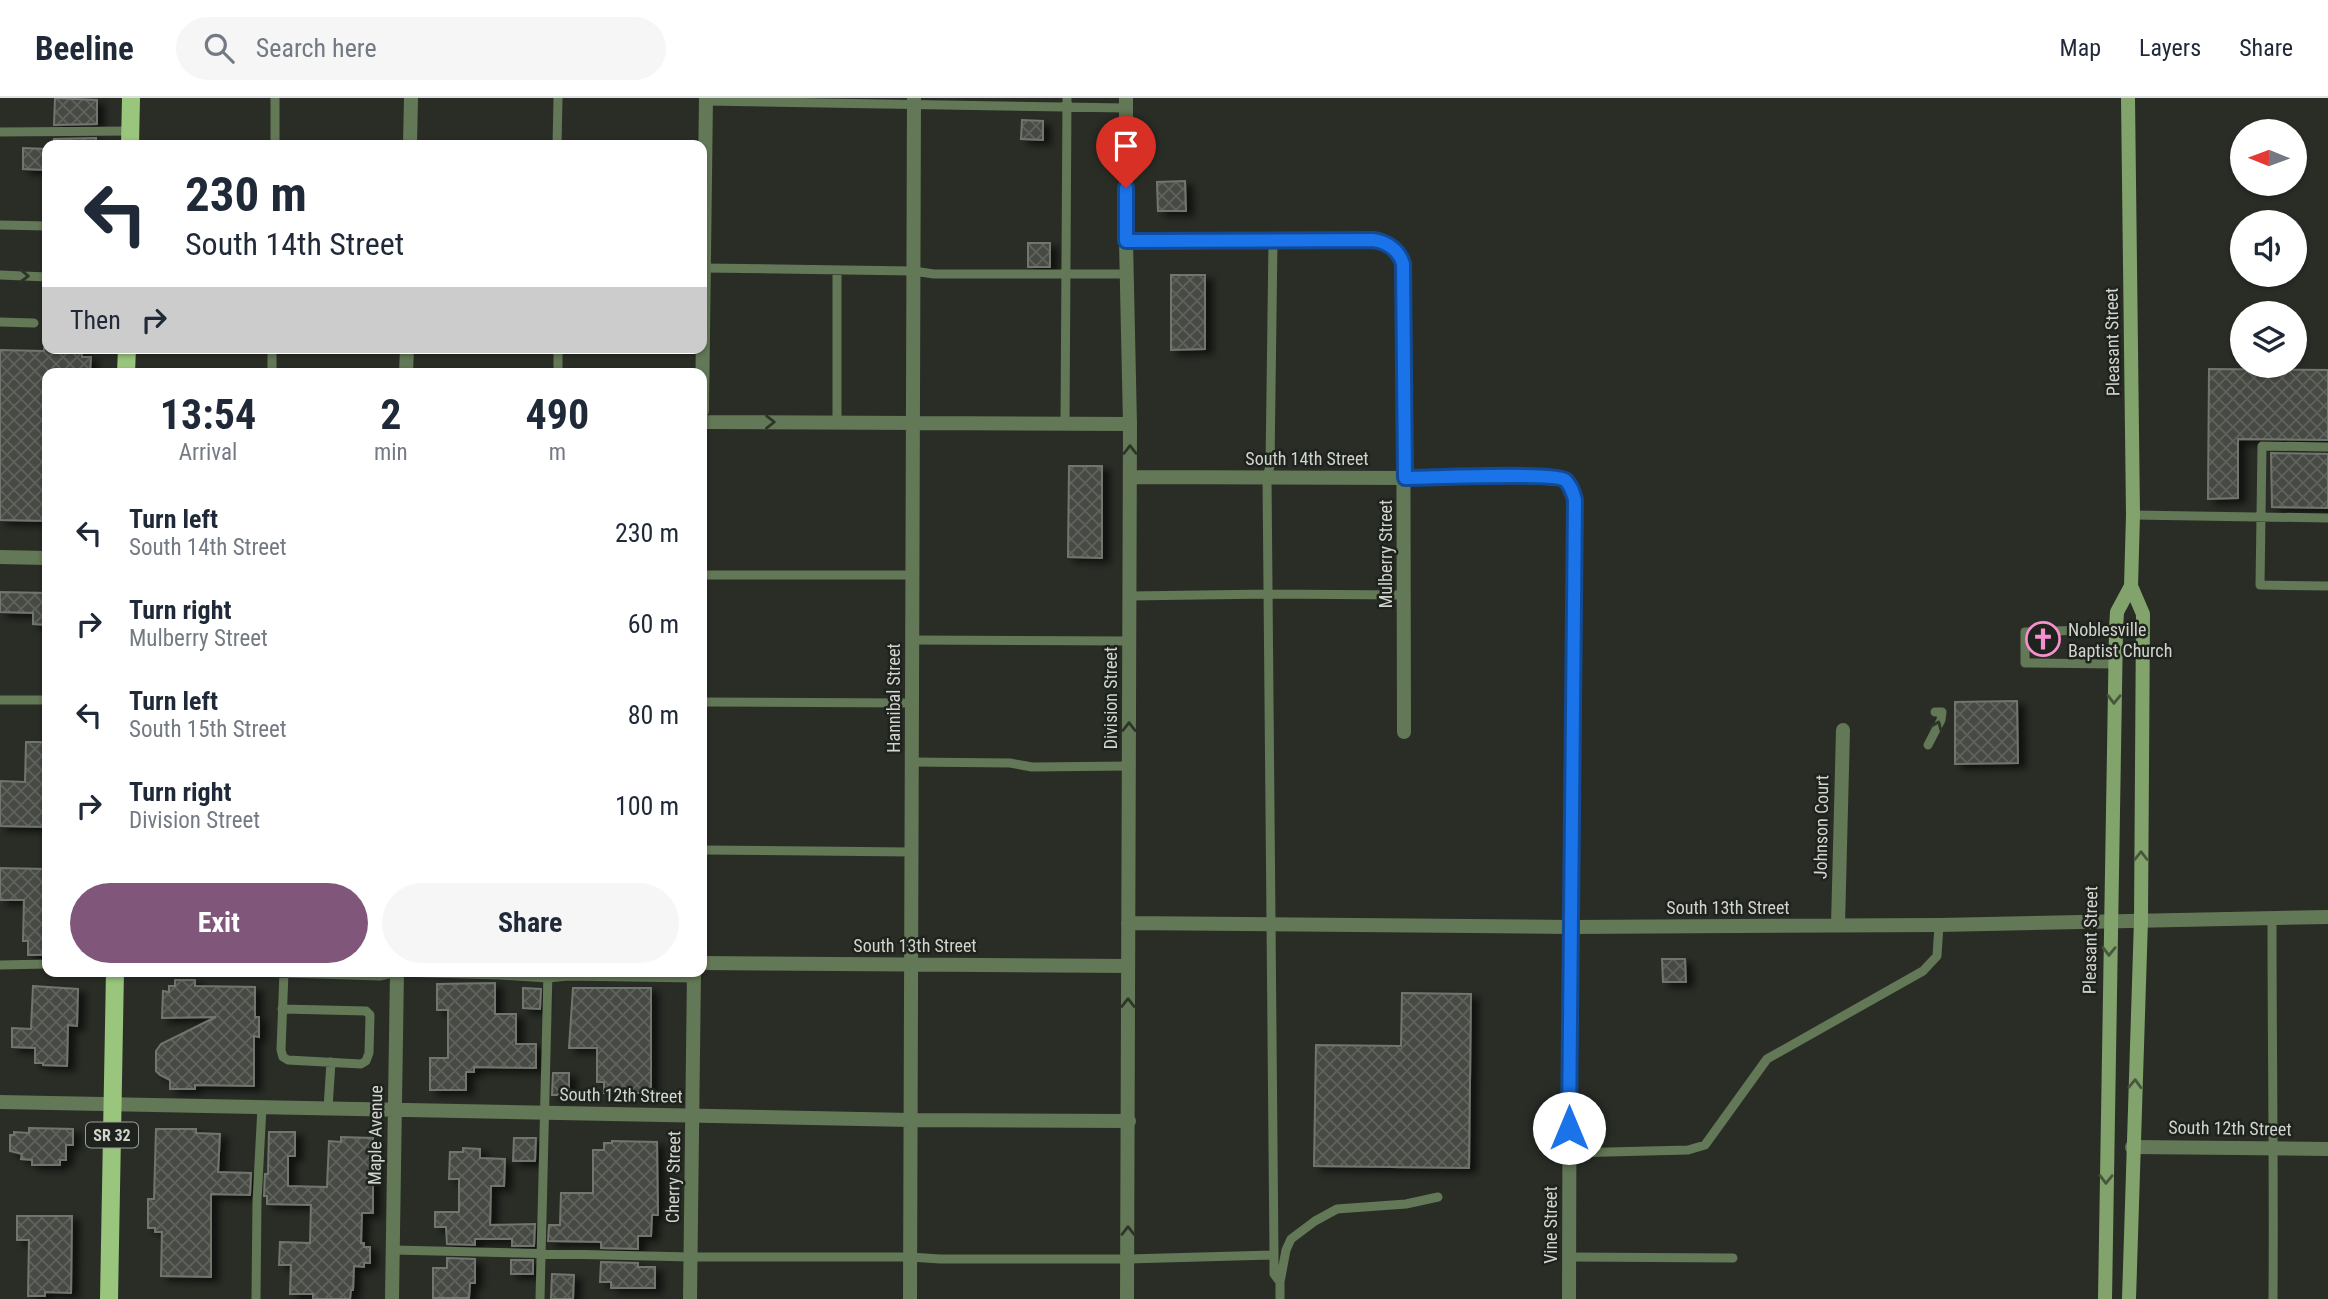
<!DOCTYPE html>
<html lang="en">
<head>
<meta charset="utf-8">
<style>
	body { margin:0; font-family:"Roboto Condensed",sans-serif; background:#f6f6f7; color:#1f2937; height:100vh; display:flex; flex-direction:column; font-size:26px; white-space:nowrap }
	* { box-sizing:border-box; margin:0 }
	p { font-size:23px; color:#747a83 }
	.icon { flex:none; width:38px; height:38px; fill:none; stroke:currentColor; stroke-width:2; stroke-linecap:round; stroke-linejoin:round }
	.map { position:relative; flex:1; overflow:hidden }
	.panel { position:absolute; left:42px; top:270px; width:665px; height:609px; display:flex; flex-direction:column; background:#fff; border-radius:14px; box-shadow:0 2px 5px #0004 }
	.panel>* { flex:none }
	.top-card { position:absolute; left:42px; top:42px; width:665px; height:214px; border-radius:14px; box-shadow:0 2px 5px #0004; background:#fff; color:#1f2937; overflow:hidden }
	.needle { width:46px; rotate:271deg }
	.fabs { position:absolute; left:2230px; top:21px; display:grid; gap:14px }
	.fabs a { display:grid; place-items:center; width:77px; height:77px; border-radius:50%; background:#fff; box-shadow:0 2px 5px #0004; font-size:35px }
	.pin { position:absolute; display:grid; place-items:center; width:60px; height:60px; color:#fff; margin:-72px -30px; border-radius:50% 50% 50% 0; rotate:-45deg; box-shadow:0 0 7px #0007 }
	.pin .icon { rotate:45deg }
	.me { position:absolute; width:77px; margin:-38px; rotate:0deg; stroke-linejoin:round; filter:drop-shadow(0 0 5px #0008) }
	.turn { display:flex; align-items:center; gap:24px; height:147px; padding:0 28px; font-size:32px }
	.turn .icon { width:91px; height:91px; stroke-width:2.5 }
	.turn b { display:block; font-size:49px; line-height:60px }
	.then { display:flex; align-items:center; height:66px; padding:0 28px; background:#0003; gap:14px; font-size:26px }
	.eta { display:flex; justify-content:space-evenly; align-items:center; height:119px; text-align:center }
	.eta b { font-size:42px; font-weight:700; line-height:49px }
	.button { display:flex; gap:14px; margin-top:auto; padding:14px 28px }
	.button a { flex:1; height:80px; border-radius:42px; background:#80577b; color:#fff; font-size:28px; font-weight:700; line-height:80px; text-align:center }
	.button a+a { background:#f6f6f7; color:#1f2937 }
	ul { padding:0; list-style:none }
	li { display:flex; align-items:center; gap:21px; height:91px; padding:0 28px }
	li div { flex:1 }
	li b { display:block; font-size:26px }
	li em { font-style:normal }
	header { display:flex; align-items:center; gap:42px; box-sizing:border-box; height:98px; padding:0 35px; background:#fff; border-bottom:2px solid #e0e1e3 }
	header strong { font-size:33px }
	nav { display:flex; gap:38px; margin-inline-start:auto; font-size:24px }
	.search { width:490px; height:63px; background:#f6f6f7; display:flex; align-items:center; gap:18px; box-sizing:border-box; padding:0 24px; border-radius:38px; color:#747a83; font-size:26px }
	.map>svg:first-child { display:block }
	.building { fill:url(#building-cross-hatch); stroke:#70756d; stroke-width:2; filter:url(#shadow) }
	.lines { fill:none; stroke-linecap:round; stroke-linejoin:round }
	.lane { stroke:#637856; stroke-width:9 }
	.street { stroke:#637856; stroke-width:14 }
	.secondary { stroke:#82a36c; stroke-width:14 }
	.primary { stroke:#99c57d; stroke-width:18 }
	.oneway { stroke:#2d3428 }
	.oneway2 { stroke:#47563d }
	.route-casing { stroke:#114b97; stroke-width:18 }
	.route { stroke:#1a73e8; stroke-width:12 }
	.labels { text-anchor:middle; dominant-baseline:central; stroke-width:5; stroke-linejoin:round; paint-order:stroke }
	.shield { fill:#1f231d; stroke:#9c9f9a; stroke-width:2 }
	.shield-label { font-size:16px; font-weight:bold; fill:#d1d4cf }
	.street-label { font-size:18px; fill:#d1d4cf; stroke:#1f231d }
	.poi-label { font-size:18px; fill:#d1d4cf; stroke:#1f231d; text-anchor:start }
</style>
</head>
<body>
<header>
<strong>Beeline</strong>
<div class="search"><svg class="icon" aria-label="search" viewBox="0 0 24 24"><circle cx="10" cy="10" r="6"/><path d="M15 15l6 6"/></svg>Search here</div>
<nav><a>Map</a><a>Layers</a><a>Share</a></nav>
</header>
<div class="map">
<svg width="2328" height="1201" viewBox="0 0 2328 1201">
	<defs>
		<pattern id="building-cross-hatch" width="8" height="8" patternUnits="userSpaceOnUse" patternTransform="scale(1.75)"><rect width="8" height="8" fill="#464a43"/><path d="M0 0l8 8M0 8l8-8" fill="none" stroke="#60635d"/></pattern>
		<filter id="shadow"><feDropShadow dx="7" dy="4.5" stdDeviation="3.5" flood-color="#0009"/></filter>
	</defs>
	<rect width="100%" height="100%" fill="#292d26"/>
	<!-- building -->
	<path class="building" d="M55 0 97 2V26L54 27Z
		M1022 22 1043 23V42L1021 41Z
		M96 40V47H54V41Z
		M23 50 47 51 46 72 23 71Z
		M1185 83 1186 113H1158L1157 84Z
		M1028 145H1050V169H1028Z
		M1171 177H1205V251L1171 252Z
		M44 250H71V253H82V259H91L90 275H47V423L0 422V252L44 253Z
		M2209 271 2328 272V342L2238 341V400L2208 401Z
		M2271 355 2328 356V410L2272 409Z
		M1069 368H1102V460L1068 459Z
		M0 494 47 495V527L33 526V515L0 514Z
		M2017 603 2018 665 1955 666V604Z
		M26 644H47V729L0 728V683L25 684Z
		M0 770 47 771V857H28V843H23L24 802H0Z
		M1662 861H1685L1686 884H1663Z
		M175 882H195V888L255 889V919H259V939L254 938V988L195 987V991H170V982L160 977 156 973V953L161 946 216 919 162 920 163 893 169 894V888H175Z
		M495 885V916H516V946H536V970L474 969V974H466V992H430V960H448V912H437V886Z
		M33 888 78 891 77 928 68 927 67 968 43 967V965H35V950L12 949V930L31 931Z
		M523 890 541 891 540 911 523 910Z
		M573 890H651V995H604V984H597V950H569Z
		M1402 895 1471 896 1469 1070 1314 1068 1316 947 1401 948Z
		M553 975H569V997H552Z
		M29 1030 73 1031V1047H66V1062H60V1067H32V1062L21 1061 22 1056 10 1053V1037H14V1034L29 1035Z
		M156 1031H196V1035L220 1036 218 1074 251 1075 250 1097 211 1096V1179L161 1178 162 1134H155V1130H148V1101H154Z
		M269 1034H295V1058H288V1088L327 1089 329 1043 341 1044V1039L373 1040V1115H362L361 1145H364V1149H370V1165H364V1169L354 1168 353 1192H351L350 1201H313V1196H290L291 1167H279L280 1144 310 1145 311 1107 267 1106V1098H264L265 1076H268Z
		M514 1040H536L535 1063H513Z
		M612 1043 657 1044 658 1117H652L651 1138H638V1151L601 1150V1144L548 1143 549 1127H560L561 1095H593V1052H604V1045H612Z
		M463 1050 480 1051V1060L505 1061 504 1088H491L490 1127 535 1126 534 1148H512V1141H475V1147L447 1146 446 1129H435V1114H459V1081H449L450 1054H463Z
		M17 1118H72L71 1195 45 1194V1198H28L29 1142H17Z
		M447 1160 475 1161V1185H470L469 1200H433V1170H447Z
		M511 1162H533V1176H511Z
		M601 1164 638 1165V1169H655V1190H611V1184H600Z
		M552 1176 574 1177 573 1201H551Z"/>
	<g class="lines">
		<!-- lane -->
		<path class="lane" d="M706 3 1126 10
			M0 34 131 33
			M275 47V0
			M557 47 558 0
			M0 127 47 128
			M1273 142 1270 368 1267 379 1274 1157V1176L1280 1184V1201
			M703 170 913 173 934 176H1127
			M0 177 47 179
			M0 224 34 225
			M272 250V275
			M558 275V250
			M837 324V172
			M1065 326 1067 0
			M2328 349 2262 348 2260 487 2328 488
			M2133 417 2328 420
			M702 477H912
			M1130 498 1269 496 1404 497
			M912 542 1129 543
			M2115 566 2025 565V534L2116 531
			M0 602H47
			M702 604 912 605
			M1928 647 1941 622 1942 614H1935
			M912 664 1010 665 1032 669 1129 668
			M702 752 911 754
			M2272 820C2272 947 2274 1074 2273 1201
			M0 867 47 866
			M227 873 381 878 397 874 500 877 548 880 568 878 694 880
			M282 911 366 913 370 917 369 955 366 963 361 966 288 962 283 959 281 952 284 874
			M328 1010 331 964
			M1569 1055 1688 1052 1705 1047 1767 961 1923 873 1937 858 1939 827
			M393 1152 691 1159H910L940 1161H1128L1274 1157
			M1569 1159 1733 1160
			M1280 1184 1286 1152 1291 1141 1315 1123 1337 1111 1406 1106 1438 1099
			M256 1201 257 1103 262 1009
			M540 1201 548 873"/>
		<!-- street -->
		<path class="street" d="M1126 0V143L1130 326 1127 1201
			M410 47 411 0
			M1126 143 1372 142C1387 144 1399 151 1403 166L1404 634
			M406 275 407 250
			M702 313 706 0
			M702 324 1130 326
			M1130 379 1405 380 1508 378 1563 381 1571 391 1575 402 1570 829 1569 1201
			M0 459 47 460
			M1128 825 1570 829 1939 827 2328 819
			M1838 827 1843 632
			M702 865 1128 868
			M0 1004 910 1022 1129 1023
			M2132 1049 2328 1051
			M392 1201 397 873
			M690 1201 694 873
			M910 1201 914 0"/>
		<!-- secondary -->
		<path class="secondary" d="M2128 0 2133 417 2131 488 2143 516 2141 822 2129 1201
			M2105 1201 2116 531 2117 514 2131 488"/>
		<!-- primary -->
		<path class="primary" d="M130 47 131 0
			M126 275 127 250
			M109 1201 115 873"/>
	</g>
	<!-- one-way arrows -->
	<defs><path id="oneway-chevron" d="M-2-3.5L2.5 0L-2 3.5" fill="none" stroke-width="1.6" stroke-linecap="round" stroke-linejoin="round" transform="scale(1.75)"/></defs>
	<g class="oneway">
		<use href="#oneway-chevron" transform="translate(24 178) rotate(2)"/>
		<use href="#oneway-chevron" transform="translate(770 324)"/>
		<use href="#oneway-chevron" transform="translate(1130 352) rotate(-90)"/>
		<use href="#oneway-chevron" transform="translate(1937 628) rotate(-67)"/>
		<use href="#oneway-chevron" transform="translate(1129 629) rotate(-90)"/>
		<use href="#oneway-chevron" transform="translate(1128 905) rotate(-90)"/>
		<use href="#oneway-chevron" transform="translate(1128 1133) rotate(-90)"/>
	</g>
	<g class="oneway2">
		<use href="#oneway-chevron" transform="translate(2114 601) rotate(91)"/>
		<use href="#oneway-chevron" transform="translate(2141 758) rotate(-90)"/>
		<use href="#oneway-chevron" transform="translate(2109 853) rotate(91)"/>
		<use href="#oneway-chevron" transform="translate(2135 986) rotate(-88)"/>
		<use href="#oneway-chevron" transform="translate(2106 1081) rotate(91)"/>
	</g>
	<g class="lines">
		<!-- route casing -->
		<g class="route-casing">
			<path id="route" d="M1126 90V143L1373 142C1387 144 1399 152 1403 166L1405 380C1428 380 1553 374 1565 382 1571 387 1573 395 1575 402L1569 1030"/>
		</g>
		<!-- route -->
		<use href="#route" class="route"/>
	</g>
	<!-- icons -->
	<defs>
		<g id="church-ring" transform="scale(1.75)"><circle r="9.5" fill="#1f231d" stroke="#f790ce" stroke-width="1.5"/><path d="M-1.2-6h2.4v3.5h3.3v2.4h-3.3V6h-2.4V-.1h-3.3v-2.4h3.3Z" fill="#f790ce"/></g>
	</defs>
	<g fill-rule="evenodd">
		<use href="#church-ring" x="2043" y="541"/>
	</g>
	<g class="labels">
		<!-- shield labels -->
		<rect class="shield" x="86" y="1024.5" width="52" height="25" rx="5"/>
		<g class="shield-label">
			<text x="112" y="1037">SR 32</text>
		</g>
		<!-- street labels -->
		<g class="street-label">
			<text transform="translate(2112 244) rotate(-91)">Pleasant Street</text>
			<text x="1307" y="360">South 14th Street</text>
			<text transform="translate(1385 456) rotate(-90)">Mulberry Street</text>
			<text transform="translate(893 600) rotate(-90)">Hannibal Street</text>
			<text transform="translate(1110 600) rotate(-90)">Division Street</text>
			<text transform="translate(1821 729) rotate(-89)">Johnson Court</text>
			<text x="1728" y="809">South 13th Street</text>
			<text transform="translate(2090 842) rotate(-89)">Pleasant Street</text>
			<text x="915" y="847">South 13th Street</text>
			<text transform="translate(621 997) rotate(1)">South 12th Street</text>
			<text transform="translate(2230 1030) rotate(1)">South 12th Street</text>
			<text transform="translate(375 1037) rotate(-89)">Maple Avenue</text>
			<text transform="translate(673 1079) rotate(-89)">Cherry Street</text>
			<text transform="translate(1550 1127) rotate(-90)">Vine Street</text>
		</g>
		<!-- poi labels -->
		<g class="poi-label">
			<text x="2068" y="531">Noblesville<tspan x="2068" dy="21">Baptist Church</tspan></text>
		</g>
	</g>
</svg>
<div class="fabs">
<a><svg class="needle" viewBox="-14 -14 28 28"><path d="M0-13l5 13h-10z" fill="#e53935"/><path d="M0 13l5-13h-10z" fill="#747a83"/></svg></a>
<a><svg class="icon" aria-label="sound" viewBox="0 0 24 24"><path d="M4 9h4l5-4v14l-5-4H4zM17 9q2 3 0 6"/></svg></a>
<a><svg class="icon" aria-label="layers" viewBox="0 0 24 24"><path d="M12 4l9 5-9 5-9-5zM3 14l9 5 9-5"/></svg></a>
</div>
<div class="pin" style="left:1126px;top:90px;background:#d93025"><svg class="icon" aria-label="arrive" viewBox="0 0 24 24"><path d="M6 21V4h12l-3 4 3 4H6"/></svg></div>
<svg class="me" style="left:1569px;top:1030px" viewBox="-20 -20 40 40"><circle r="19" fill="#fff"/><path d="M0-13L10 11 0 6-10 11z" fill="#1a73e8"/></svg>
<div class="top-card">
<div class="turn"><svg class="icon" aria-label="left" viewBox="0 0 24 24"><path d="M17 20v-9H6M10 6l-5 5 5 5"/></svg><div><b>230 m</b>South 14th Street</div></div>
<div class="then">Then<svg class="icon" aria-label="right" viewBox="0 0 24 24"><path d="M7 20v-9h11M14 6l5 5-5 5"/></svg></div>
</div>
<section class="panel">
<div class="eta">
<div><b>13:54</b><p>Arrival</p></div>
<div><b>2</b><p>min</p></div>
<div><b>490</b><p>m</p></div>
</div>
<ul>
<li><svg class="icon" aria-label="left" viewBox="0 0 24 24"><path d="M17 20v-9H6M10 6l-5 5 5 5"/></svg><div><b>Turn left</b><p>South 14th Street</p></div><em>230 m</em></li>
<li><svg class="icon" aria-label="right" viewBox="0 0 24 24"><path d="M7 20v-9h11M14 6l5 5-5 5"/></svg><div><b>Turn right</b><p>Mulberry Street</p></div><em>60 m</em></li>
<li><svg class="icon" aria-label="left" viewBox="0 0 24 24"><path d="M17 20v-9H6M10 6l-5 5 5 5"/></svg><div><b>Turn left</b><p>South 15th Street</p></div><em>80 m</em></li>
<li><svg class="icon" aria-label="right" viewBox="0 0 24 24"><path d="M7 20v-9h11M14 6l5 5-5 5"/></svg><div><b>Turn right</b><p>Division Street</p></div><em>100 m</em></li>
</ul>
<div class="button"><a>Exit</a><a>Share</a></div>
</section>
</div>
</body>
</html>
